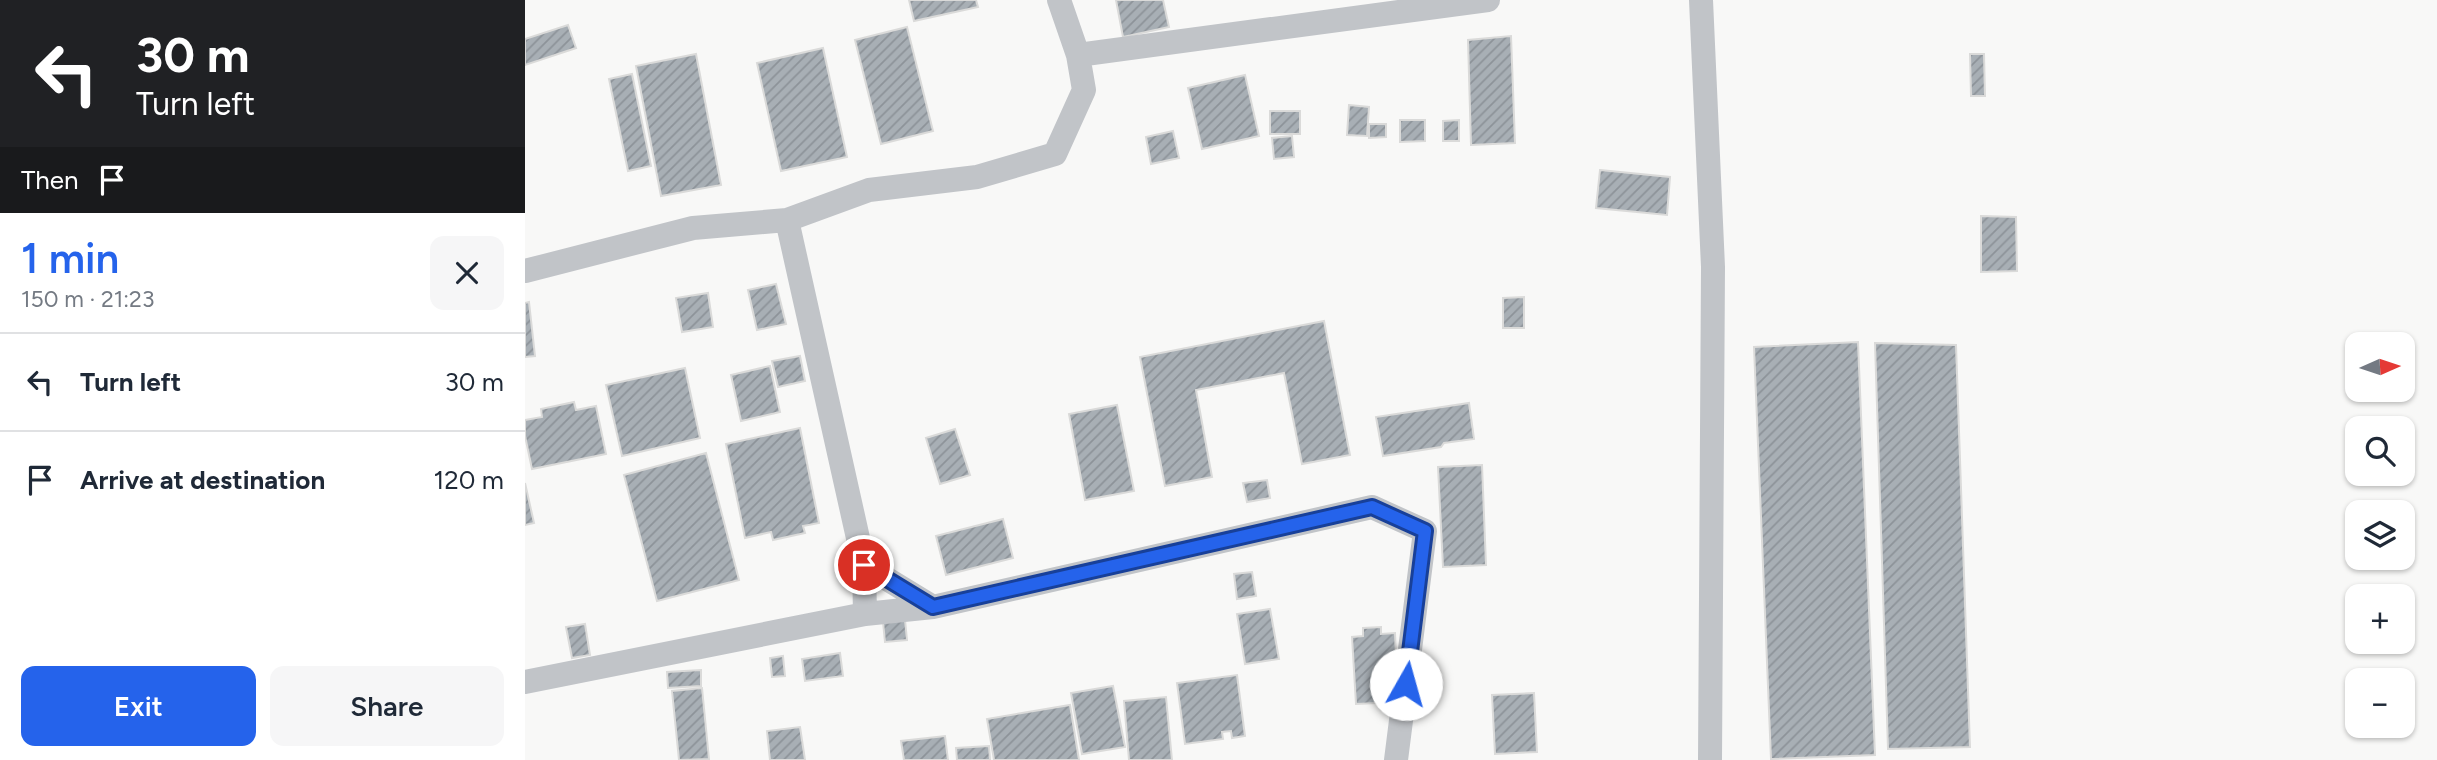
<!DOCTYPE html>
<html lang="en">
<head>
<meta charset="utf-8">
<style>
	body { margin:0; font-family:Figtree,sans-serif; background:#f6f6f7; color:#1f2937; height:100vh; display:flex; flex-direction:column; font-size:26px; white-space:nowrap }
	* { box-sizing:border-box; margin:0 }
	p { font-size:23px; color:#747a83 }
	.icon { flex:none; width:38px; height:38px; fill:none; stroke:currentColor; stroke-width:2; stroke-linecap:round; stroke-linejoin:round }
	.map { position:relative; flex:1; overflow:hidden }
	.sheet { display:flex; flex-direction:column; background:#fff; width:525px }
	.sheet>* { flex:none }
	.hud { background:#202124; color:#fff; overflow:hidden }
	.needle { width:46px; rotate:87deg }
	.fabs { position:absolute; left:1820px; top:332px; display:grid; gap:14px }
	.fabs a { display:grid; place-items:center; width:70px; height:70px; border-radius:14px; background:#fff; box-shadow:0 2px 5px #0004; font-size:35px }
	.pin { position:absolute; display:grid; place-items:center; width:60px; height:60px; color:#fff; margin:-30px; border:4px solid #fff; border-radius:50%; box-shadow:0 2px 7px #0007 }
	.me { position:absolute; width:77px; margin:-38px; rotate:7deg; stroke-linejoin:round; filter:drop-shadow(0 0 5px #0008) }
	.turn { display:flex; align-items:center; gap:24px; height:147px; padding:0 21px; font-size:32px }
	.turn .icon { width:91px; height:91px; stroke-width:2.5 }
	.turn b { display:block; font-size:49px; line-height:60px }
	.then { display:flex; align-items:center; height:66px; padding:0 21px; background:#0003; gap:14px; font-size:26px }
	.round { display:grid; place-items:center; flex:none; width:74px; height:74px; border-radius:14px; background:#f6f6f7 }
	.headline { display:flex; align-items:center; justify-content:space-between; height:119px; padding:0 21px }
	h1 { font-size:42px; font-weight:600; line-height:52px; color:#2563eb }
	.primary-button { display:flex; gap:14px; margin-top:auto; padding:14px 21px }
	.primary-button a { flex:1; height:80px; border-radius:14px; background:#2563eb; color:#fff; font-size:28px; font-weight:600; line-height:80px; text-align:center }
	.primary-button a+a { background:#f6f6f7; color:#1f2937 }
	ul { padding:0; list-style:none }
	li { display:flex; align-items:center; gap:21px; height:98px; padding:0 21px; border-top:2px solid #e0e1e3 }
	li div { flex:1 }
	li b { display:block; font-size:26px }
	li em { font-style:normal }
	main { display:flex; flex:1; min-height:0 }
	.map>svg:first-child { display:block }
	.building { fill:url(#building-hatch); stroke:#dadad9; stroke-width:2 }
	.lines { fill:none; stroke-linecap:round; stroke-linejoin:round }
	.street { stroke:#c1c4c8; stroke-width:24 }
	.route-casing { stroke:#184099; stroke-width:18 }
	.route { stroke:#2563eb; stroke-width:12 }
</style>
</head>
<body>
<main>
<section class="sheet">
<div class="hud">
<div class="turn"><svg class="icon" aria-label="left" viewBox="0 0 24 24"><path d="M17 20v-9H6M10 6l-5 5 5 5"/></svg><div><b>30 m</b>Turn left</div></div>
<div class="then">Then<svg class="icon" aria-label="arrive" viewBox="0 0 24 24"><path d="M6 21V4h12l-3 4 3 4H6"/></svg></div>
</div>
<div class="headline"><div><h1>1 min</h1><p>150 m · 21:23</p></div><a class="round"><svg class="icon" aria-label="close" viewBox="0 0 24 24"><path d="M6 6l12 12M18 6L6 18"/></svg></a></div>
<ul>
<li><svg class="icon" aria-label="left" viewBox="0 0 24 24"><path d="M17 20v-9H6M10 6l-5 5 5 5"/></svg><div><b>Turn left</b></div><em>30 m</em></li>
<li><svg class="icon" aria-label="arrive" viewBox="0 0 24 24"><path d="M6 21V4h12l-3 4 3 4H6"/></svg><div><b>Arrive at destination</b></div><em>120 m</em></li>
</ul>
<div class="primary-button"><a>Exit</a><a>Share</a></div>
</section>
<div class="map">
<svg width="1912" height="760" viewBox="0 0 1912 760">
	<defs>
		<pattern id="building-hatch" width="6" height="6" patternUnits="userSpaceOnUse" patternTransform="scale(1.75)"><rect width="6" height="6" fill="#a8afb5"/><path d="M-1 1l2-2M0 6l6-6M5 7l2-2" fill="none" stroke="#8d9399"/></pattern>
	</defs>
	<rect width="100%" height="100%" fill="#f8f8f7"/>
	<!-- building -->
	<path class="building" d="M384 0H451L453 7 389 21Z
		M591 0H638L644 27 598 37Z
		M43 25 51 48 0 65V39Z
		M382 27 408 131 356 144 330 40Z
		M986 36 990 143 946 145 943 40Z
		M298 48 322 157 256 171 232 63Z
		M171 54 196 185 136 196 111 66Z
		M1445 54H1459L1460 96H1446Z
		M107 74 126 166 103 171 84 79Z
		M720 75 734 136 677 149 663 88Z
		M824 105 844 107 842 136 822 135Z
		M745 111H775V134H745Z
		M875 120H900V141L875 142Z
		M934 120V141H918V121Z
		M844 124H861V137L844 138Z
		M648 131 654 158 626 164 621 137Z
		M767 136 769 157 749 159 747 138Z
		M1075 170 1145 177 1142 215 1071 208Z
		M1456 216 1491 217 1492 271 1456 272Z
		M251 284 261 324 232 330 223 290Z
		M183 293 188 327 157 332 151 298Z
		M999 297V328H978V298Z
		M4 302 10 356 0 357V303Z
		M799 321 825 455 777 464 759 373 671 390 687 477 640 486 615 357Z
		M1333 342 1350 755 1246 759 1229 347Z
		M1350 343 1431 345 1445 747 1363 749Z
		M275 356 280 381 253 387 247 361Z
		M245 366 255 412 216 421 206 375Z
		M160 368 175 438 97 456 81 385Z
		M49 402 51 410 71 406 81 454 7 469 0 436V420L17 417 16 409Z
		M944 403 949 439 919 443 916 447 858 456 851 417Z
		M592 405 609 491 560 500 544 414Z
		M275 428 294 523 278 526 280 533 248 540 246 532 220 538 201 444Z
		M430 429 445 475 415 484 401 438Z
		M181 453 214 580 132 601 99 475Z
		M957 465 961 565 918 567 913 467Z
		M742 480 745 498 722 502 718 483Z
		M0 483 9 523 0 525Z
		M478 519 488 558 421 575 411 536Z
		M727 572 731 596 712 599 709 574Z
		M745 609 754 659 720 664 712 614Z
		M380 620 382 640 360 642 358 622Z
		M60 624 65 655 47 658 41 627Z
		M856 627V634L870 633 873 702 831 704 827 637 838 636V628Z
		M315 653 318 676 280 681 277 659Z
		M258 656 260 676 247 677 245 658Z
		M176 670V686L143 688 142 672Z
		M712 675 720 736 707 738 706 731 697 732 698 739 660 744 652 683Z
		M588 686 600 747 557 754 546 693Z
		M177 688 184 759 154 760 147 691Z
		M1009 693 1012 752 970 754 967 695Z
		M641 697 647 760H604L599 701Z
		M545 705 554 760H469L462 719Z
		M275 727 280 760H245L242 731Z
		M420 736 423 760H379L376 741Z
		M464 746 465 760H432L431 748Z"/>
	<g class="lines">
		<!-- street -->
		<path class="street" d="M534 0 553 55 963 0
			M1176 0 1188 267 1185 760
			M262 220 339 565 340 614
			M0 271 168 228 262 220 344 190 452 177 530 154 559 90 553 55
			M339 565 408 607
			M0 682 340 614 408 607 847 507 900 531 871 760"/>
	</g>
	<g class="lines">
		<!-- route casing -->
		<g class="route-casing">
			<path id="route" d="M339 565 408 607 847 507 900 531 881 684"/>
		</g>
		<!-- route -->
		<use href="#route" class="route"/>
	</g>
</svg>
<div class="fabs">
<a><svg class="needle" viewBox="-14 -14 28 28"><path d="M0-13l5 13h-10z" fill="#e53935"/><path d="M0 13l5-13h-10z" fill="#747a83"/></svg></a>
<a><svg class="icon" aria-label="search" viewBox="0 0 24 24"><circle cx="10" cy="10" r="6"/><path d="M15 15l6 6"/></svg></a>
<a><svg class="icon" aria-label="layers" viewBox="0 0 24 24"><path d="M12 4l9 5-9 5-9-5zM3 14l9 5 9-5"/></svg></a>
<a>+</a>
<a>−</a>
</div>
<div class="pin" style="left:339px;top:565px;background:#d93025"><svg class="icon" aria-label="arrive" viewBox="0 0 24 24"><path d="M6 21V4h12l-3 4 3 4H6"/></svg></div>
<svg class="me" style="left:881px;top:684px" viewBox="-20 -20 40 40"><circle r="19" fill="#fff"/><path d="M0-13L10 11 0 6-10 11z" fill="#2563eb"/></svg>
</div>
</main>
</body>
</html>
